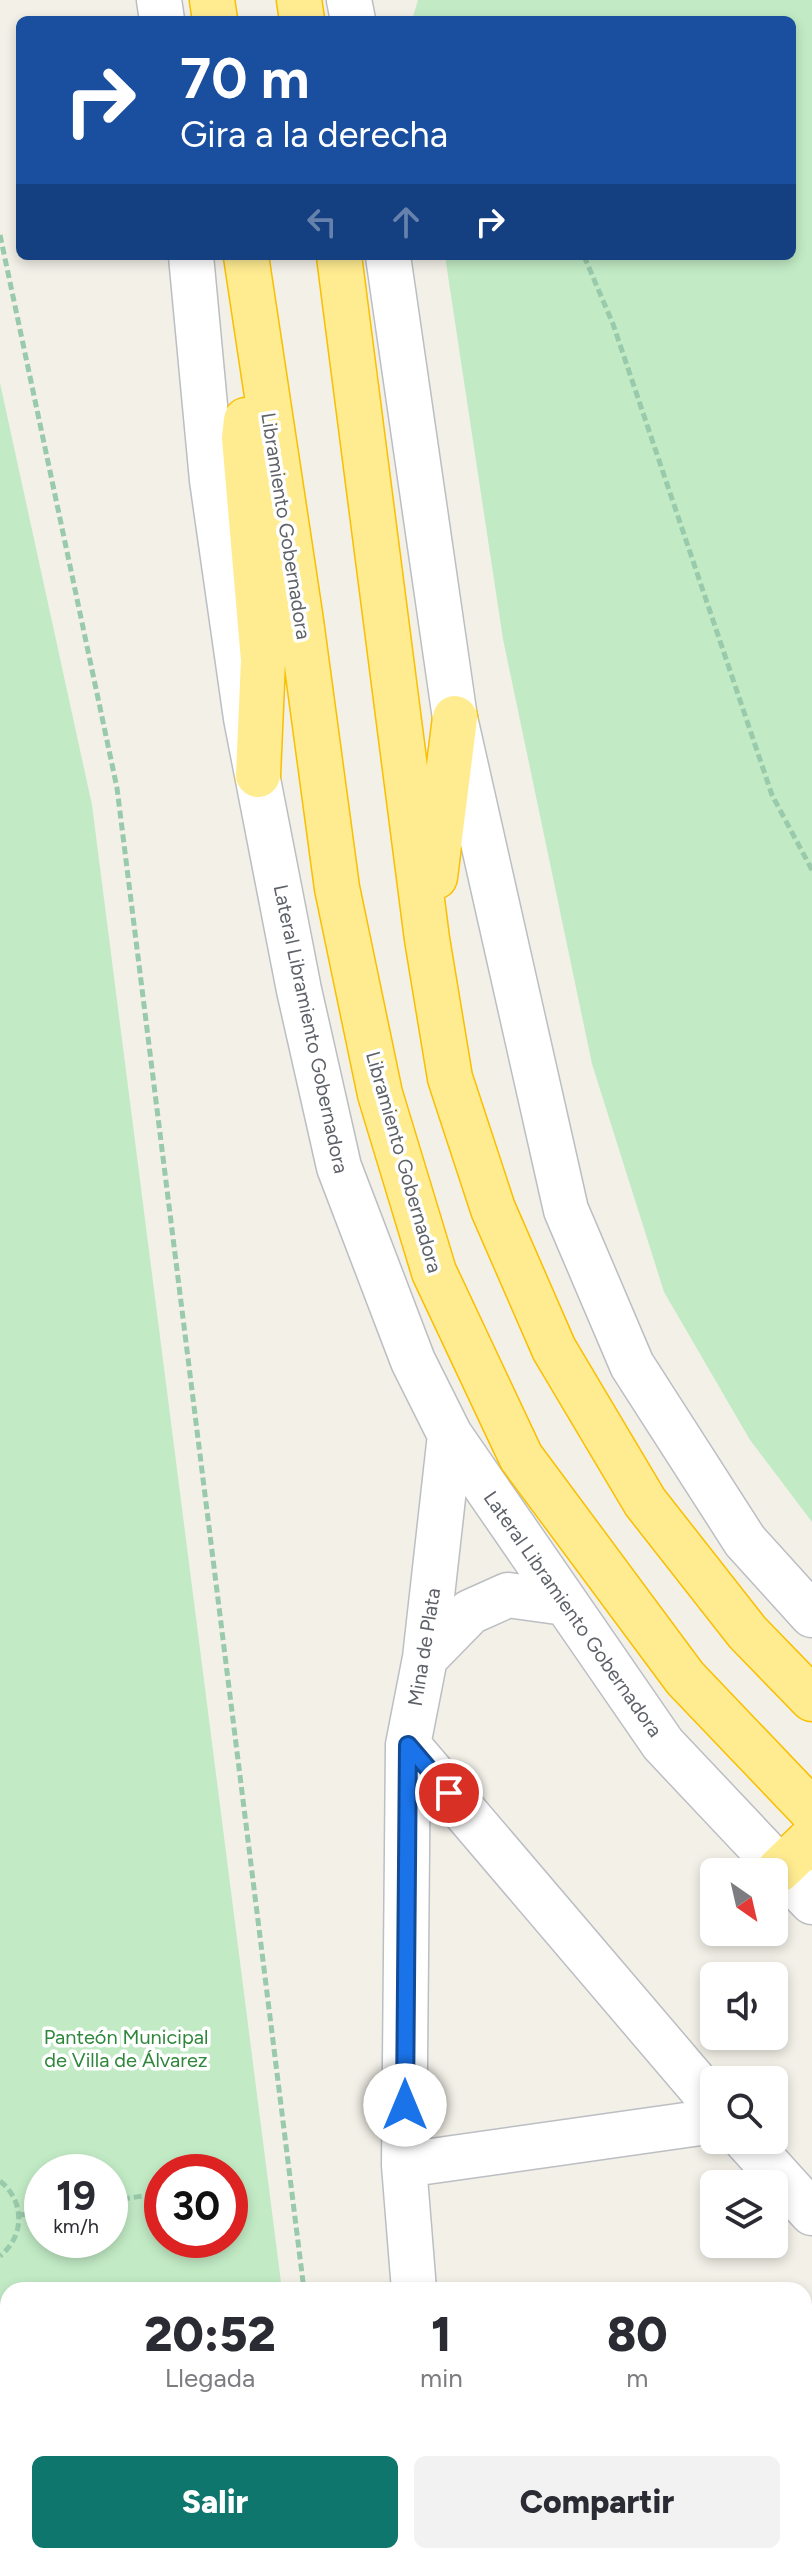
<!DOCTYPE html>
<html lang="es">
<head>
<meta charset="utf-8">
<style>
	body { margin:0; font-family:Figtree,sans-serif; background:#f2f2f3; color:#2b2b33; height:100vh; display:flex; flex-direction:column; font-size:30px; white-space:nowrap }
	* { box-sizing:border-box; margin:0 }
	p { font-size:26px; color:#7c7c81 }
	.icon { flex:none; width:44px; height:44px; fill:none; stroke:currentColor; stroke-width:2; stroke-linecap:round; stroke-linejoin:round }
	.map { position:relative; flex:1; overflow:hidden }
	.panel { position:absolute; left:0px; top:2282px; width:812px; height:282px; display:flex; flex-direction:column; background:#fff; border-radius:24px 24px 0 0; box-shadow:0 4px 12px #0003 }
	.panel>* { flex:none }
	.hud { position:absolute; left:16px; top:16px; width:780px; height:244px; border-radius:12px; box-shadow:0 4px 12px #0003; background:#1a4fa0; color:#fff; overflow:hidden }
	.needle { width:52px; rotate:146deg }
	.controls { position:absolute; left:700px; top:1858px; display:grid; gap:16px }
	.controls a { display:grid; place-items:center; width:88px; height:88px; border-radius:12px; background:#fff; box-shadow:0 4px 12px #0003; font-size:40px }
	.speed { position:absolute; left:24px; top:2154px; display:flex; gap:16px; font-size:40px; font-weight:700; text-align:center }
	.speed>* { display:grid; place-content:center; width:104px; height:104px; border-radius:50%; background:#fff; box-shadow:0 4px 12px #0003; line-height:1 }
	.speed small { font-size:20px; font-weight:400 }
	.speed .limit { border:12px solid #d22; background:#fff; color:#111 }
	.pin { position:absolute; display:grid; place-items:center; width:68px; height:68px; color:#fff; margin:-34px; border:4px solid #fff; border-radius:50%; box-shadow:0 2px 8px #0007 }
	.me { position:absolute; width:88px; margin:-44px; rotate:0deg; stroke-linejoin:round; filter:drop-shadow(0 0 6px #0008) }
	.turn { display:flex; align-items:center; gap:28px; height:168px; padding:0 32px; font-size:36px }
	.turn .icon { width:104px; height:104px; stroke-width:2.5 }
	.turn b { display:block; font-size:56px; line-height:68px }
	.lanes { display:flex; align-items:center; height:76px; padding:0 32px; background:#0003; justify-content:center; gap:40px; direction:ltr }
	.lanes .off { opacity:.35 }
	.eta { display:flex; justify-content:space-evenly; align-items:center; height:136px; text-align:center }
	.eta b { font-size:48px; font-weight:800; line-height:56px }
	.cta { display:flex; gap:16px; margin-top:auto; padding:16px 32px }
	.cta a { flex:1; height:92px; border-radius:12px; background:#0f766e; color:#fff; font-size:32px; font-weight:800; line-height:92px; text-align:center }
	.cta a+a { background:#f2f2f3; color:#2b2b33 }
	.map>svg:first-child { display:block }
	.green { fill:#c2ebc5; fill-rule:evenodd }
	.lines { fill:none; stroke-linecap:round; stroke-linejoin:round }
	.minor-casing { stroke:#bbbec3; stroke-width:47 }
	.highway-casing { stroke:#f9bf00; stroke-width:47 }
	.path { stroke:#99caab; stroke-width:5; stroke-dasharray:8 4; stroke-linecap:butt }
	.minor { stroke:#fff; stroke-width:44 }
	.highway { stroke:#ffec91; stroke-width:44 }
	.route-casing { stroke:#114b97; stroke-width:20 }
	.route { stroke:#1a73e8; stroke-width:14 }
	.labels { text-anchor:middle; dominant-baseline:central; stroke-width:7; stroke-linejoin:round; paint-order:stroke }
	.street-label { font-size:20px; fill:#5e6268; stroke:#fff }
	.park-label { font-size:20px; fill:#2e873a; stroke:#fff }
</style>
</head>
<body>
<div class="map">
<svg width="812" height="2563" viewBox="0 0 812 2563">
	<rect width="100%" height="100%" fill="#f2f0e7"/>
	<!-- green -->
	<path class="green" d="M418 0H812V1522L750 1440 664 1292 592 1064 503 639 445 256H792V20H412Z
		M0 383 92 805 282 2290H8V2426L0 2427ZM42 2172H110V2240H42ZM162 2172H230V2240H162Z"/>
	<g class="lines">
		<!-- minor casing -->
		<g class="minor-casing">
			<path id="minor" d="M159 0 162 20
				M349 0 353 20
				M191 256 212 480 246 718 299 990 339 1167 413 1361 450 1435 663 1744 812 1902
				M388 256 455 718 566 1210 632 1365 745 1541 812 1615
				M425 1658 470 1612 508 1595 565 1603
				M408 1745 714 2104
				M746 2140 812 2213
				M404 2165 714 2121
				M414 2290 404 2165 408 1745 425 1658 450 1435
				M0 2477 8 2476
				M438 2556V2563"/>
		</g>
		<!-- highway casing -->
		<g class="highway-casing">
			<path id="highway" d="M212 0 215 20
				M299 0 302 20
				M246 256 301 621 337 888 380 1094 434 1272 521 1457 685 1678 812 1811
				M339 256 427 939 450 1078 493 1209 554 1349 645 1502 747 1632 812 1699
				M246 420 244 438 263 660 258 775
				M435 877 455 718
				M779 1870 812 1838"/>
		</g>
		<!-- path -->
		<path class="path" d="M0 235 117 788 304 2290
			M584 256 613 324 772 795 812 870
			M0 2181C25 2201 25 2236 0 2256
			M230 2182 242 2180
			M110 2201 162 2193
			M20 2215 42 2212"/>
		<!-- minor -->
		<use href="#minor" class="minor"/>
		<!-- highway -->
		<use href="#highway" class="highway"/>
	</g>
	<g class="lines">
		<!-- route casing -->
		<g class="route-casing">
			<path id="route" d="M405 2105 408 1745 449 1793"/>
		</g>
		<!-- route -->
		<use href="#route" class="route"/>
	</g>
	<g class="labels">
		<!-- street labels -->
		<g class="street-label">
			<text transform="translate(286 526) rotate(81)">Libramiento Gobernadora</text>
			<text transform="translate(311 1029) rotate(78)">Lateral Libramiento Gobernadora</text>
			<text transform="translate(404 1162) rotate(74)">Libramiento Gobernadora</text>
			<text transform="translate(573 1614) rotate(55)">Lateral Libramiento Gobernadora</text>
			<text transform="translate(424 1647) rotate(-81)">Mina de Plata</text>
		</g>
		<!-- park labels -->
		<g class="park-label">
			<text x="126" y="2037">Panteón Municipal<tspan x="126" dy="23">de Villa de Álvarez</tspan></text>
		</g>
	</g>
</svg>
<div class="controls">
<a><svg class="needle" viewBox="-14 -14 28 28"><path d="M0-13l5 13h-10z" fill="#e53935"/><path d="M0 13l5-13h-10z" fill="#7c7c81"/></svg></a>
<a><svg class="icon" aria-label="sound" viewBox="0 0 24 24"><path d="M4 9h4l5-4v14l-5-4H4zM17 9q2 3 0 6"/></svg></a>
<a><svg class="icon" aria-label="search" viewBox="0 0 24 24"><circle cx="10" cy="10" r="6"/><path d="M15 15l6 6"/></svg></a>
<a><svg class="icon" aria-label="layers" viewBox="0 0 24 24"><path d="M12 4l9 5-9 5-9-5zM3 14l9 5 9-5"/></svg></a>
</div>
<div class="speed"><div>19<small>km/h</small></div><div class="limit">30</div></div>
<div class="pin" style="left:449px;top:1793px;background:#d93025"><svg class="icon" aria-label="arrive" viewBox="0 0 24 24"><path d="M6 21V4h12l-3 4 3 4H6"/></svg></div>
<svg class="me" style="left:405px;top:2105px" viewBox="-20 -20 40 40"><circle r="19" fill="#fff"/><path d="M0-13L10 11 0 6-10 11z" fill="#1a73e8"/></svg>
<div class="hud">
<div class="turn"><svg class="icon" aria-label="right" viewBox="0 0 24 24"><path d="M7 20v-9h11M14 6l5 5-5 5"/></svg><div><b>70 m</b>Gira a la derecha</div></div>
<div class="lanes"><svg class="icon off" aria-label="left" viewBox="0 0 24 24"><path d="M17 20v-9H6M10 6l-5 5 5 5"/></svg><svg class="icon off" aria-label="ahead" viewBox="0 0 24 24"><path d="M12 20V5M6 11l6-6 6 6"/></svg><svg class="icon" aria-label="right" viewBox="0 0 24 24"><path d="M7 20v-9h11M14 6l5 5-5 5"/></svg></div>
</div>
<section class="panel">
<div class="eta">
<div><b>20:52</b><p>Llegada</p></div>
<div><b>1</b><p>min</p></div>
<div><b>80</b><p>m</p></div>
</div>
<div class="cta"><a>Salir</a><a>Compartir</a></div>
</section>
</div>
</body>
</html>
